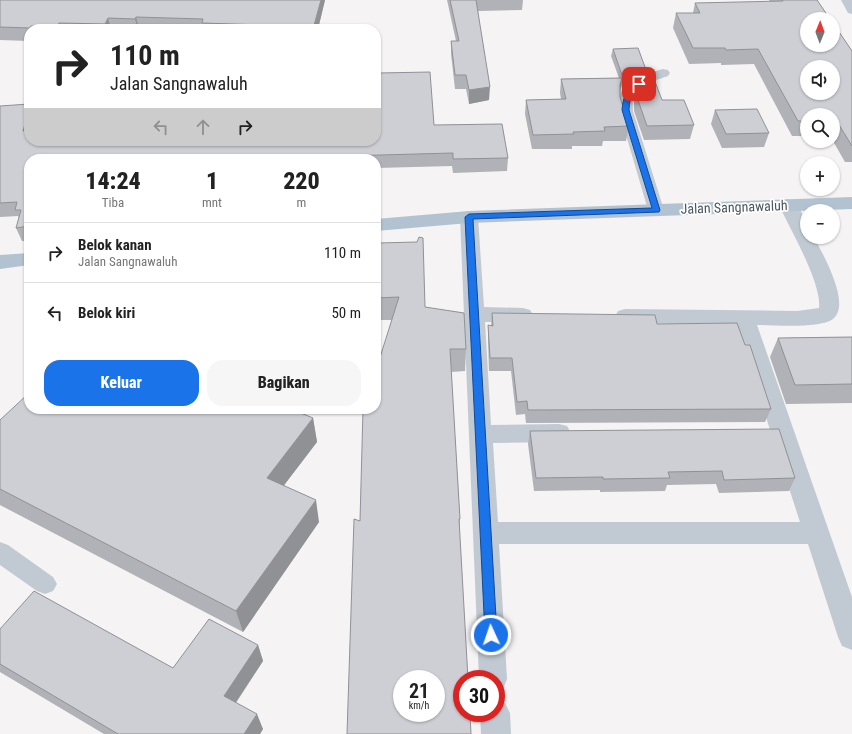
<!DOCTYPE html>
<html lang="id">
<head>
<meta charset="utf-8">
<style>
	body { margin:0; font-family:"Roboto Condensed",sans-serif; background:#f6f6f6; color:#222; height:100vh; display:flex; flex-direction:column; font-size:15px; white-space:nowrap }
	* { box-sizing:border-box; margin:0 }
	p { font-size:13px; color:#767676 }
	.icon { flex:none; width:22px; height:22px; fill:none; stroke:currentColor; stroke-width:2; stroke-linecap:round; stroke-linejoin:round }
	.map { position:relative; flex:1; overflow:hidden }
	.panel { position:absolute; left:24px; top:154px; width:357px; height:260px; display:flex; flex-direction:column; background:#fff; border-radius:16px; box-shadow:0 1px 3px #0004 }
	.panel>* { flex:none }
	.guide { position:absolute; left:24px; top:24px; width:357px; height:122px; border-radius:16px; box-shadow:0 1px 3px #0004; background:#fff; color:#222; overflow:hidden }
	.needle { width:26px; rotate:1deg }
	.tools { position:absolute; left:800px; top:12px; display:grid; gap:8px }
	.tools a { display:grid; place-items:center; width:40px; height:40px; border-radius:50%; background:#fff; box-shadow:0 1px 3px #0004; font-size:20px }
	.speed { position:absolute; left:393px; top:670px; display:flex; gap:8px; font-size:20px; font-weight:700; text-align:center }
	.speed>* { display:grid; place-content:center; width:52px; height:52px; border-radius:50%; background:#fff; box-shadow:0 1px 3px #0004; line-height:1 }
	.speed small { font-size:10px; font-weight:400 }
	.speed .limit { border:6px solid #d22; background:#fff; color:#111 }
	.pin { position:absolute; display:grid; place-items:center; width:34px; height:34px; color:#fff; margin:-17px; border-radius:8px; box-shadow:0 2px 6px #0006 }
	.me { position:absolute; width:44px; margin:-22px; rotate:357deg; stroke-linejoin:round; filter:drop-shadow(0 0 3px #0008) }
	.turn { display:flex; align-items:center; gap:14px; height:84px; padding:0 20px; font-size:18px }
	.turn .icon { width:52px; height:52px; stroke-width:2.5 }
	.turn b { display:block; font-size:28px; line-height:34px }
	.lanes { display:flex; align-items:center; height:38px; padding:0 20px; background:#0003; justify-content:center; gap:20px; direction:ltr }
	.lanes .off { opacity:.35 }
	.eta { display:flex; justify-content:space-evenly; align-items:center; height:68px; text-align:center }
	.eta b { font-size:24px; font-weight:800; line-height:28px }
	.primary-button { display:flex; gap:8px; margin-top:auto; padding:8px 20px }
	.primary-button a { flex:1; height:46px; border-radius:16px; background:#1a73e8; color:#fff; font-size:16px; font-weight:800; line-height:46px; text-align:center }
	.primary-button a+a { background:#f6f6f6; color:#222 }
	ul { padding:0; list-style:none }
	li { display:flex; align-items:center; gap:12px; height:60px; padding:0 20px; border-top:1px solid #e0e0e0 }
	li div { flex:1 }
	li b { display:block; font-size:15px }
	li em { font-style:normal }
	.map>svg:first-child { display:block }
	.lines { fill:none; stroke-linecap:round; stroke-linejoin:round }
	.service { fill:#c1cad2; fill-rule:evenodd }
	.minor { fill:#c1cad2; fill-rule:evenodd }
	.primary { fill:#b3c2d1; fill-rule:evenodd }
	.wall { fill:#b0b2b7 }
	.shaded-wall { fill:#909195 }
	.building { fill:#cdcfd5; stroke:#909195; fill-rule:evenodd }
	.route { fill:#1a73e8; stroke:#114b97 }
	.labels { text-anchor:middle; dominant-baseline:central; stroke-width:3.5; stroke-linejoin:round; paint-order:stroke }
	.street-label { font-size:14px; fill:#4a5661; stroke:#fff }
</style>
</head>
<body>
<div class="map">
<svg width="852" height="734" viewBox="0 0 852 734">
	<rect width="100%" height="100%" fill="#f5f3f3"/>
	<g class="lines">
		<!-- service -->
		<path class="service" d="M841 0H852V14L848 13Z
			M663 69 668 70 670 73 668 76C657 80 636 85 633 98 632 102 633 107 633 111L664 210 662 214 656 215 650 214 648 210 619 111C619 107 618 102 619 98 623 81 648 73 663 69Z
			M0 542 8 545 53 577 57 584 53 591 45 594 37 591 0 565Z"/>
		<!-- minor -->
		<path class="minor" d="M788 199 795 201C803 214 807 222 807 237H814C822 253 852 304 833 319 819 329 775 325 757 325L852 597V650L842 646 838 637 808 544H499L507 679 503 689 496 692V679H479L460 217 462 213 469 211 476 213 478 217 484 307 523 308 530 310 533 315 530 320 523 322H485L491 425 559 424 567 426 571 433 567 440 559 442 493 443 498 522H800L736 325 625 323 618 321 615 316 618 311 625 309 797 311 819 308C822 283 790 229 779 205L781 201Z
			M496 699 505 703 510 713 511 734H481L480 713H496Z"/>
		<!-- primary -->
		<path class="primary" d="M852 197V209L469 223 376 231V219L469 211Z
			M29 253V265L0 269V255Z"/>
	</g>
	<!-- wall -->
	<path class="wall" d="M0 0H325L318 29H29V41L0 40Z
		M447 0H523L522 10 478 11 489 100 469 104 466 89H455L451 54V41H456Z
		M769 0H817L852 51V162H845L833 141V115H807V136H792L754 64 721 65V63L689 64 673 28 676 13H693L695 3 770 2Z
		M613 49 645 67 643 74 630 81 622 88 621 85 620 92V97L629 126 626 141H603L602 146H572V149H532L525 114 526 100 561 99 560 93 561 79 619 78 611 56Z
		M637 84 662 100 694 125 690 139 644 140 634 111V98Z
		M0 106 29 141 434 125 508 158 507 171 453 173 452 166 376 168V159H29V241H22L16 228 19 218 18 216 0 217Z
		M715 110 769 133 764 147 722 148 711 124Z
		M376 263 425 307 466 349 465 371 451 372 460 519 459 533 392 320H376Z
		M492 313 657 324 745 345 771 409 765 422 526 423 525 414 516 415 511 371H489L488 338V325H491Z
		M852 337V403L786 404 770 357 778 338Z
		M313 418 317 442 284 485 319 522 243 632 0 505V420Z
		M530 431 795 478 789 491 719 493 716 484 667 485 665 491 600 492V490L534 491 528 444Z
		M0 629 173 668 258 645 263 661 236 703 263 729 260 734H104L0 672Z"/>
	<!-- shaded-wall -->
	<path class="shaded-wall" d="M321 0H325L318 29H313Z
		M136 17 139 29H138L135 19Z
		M108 18 111 29H106L105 24Z
		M59 23 61 29H57V27Z
		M645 67 643 74 630 81 622 88 624 81 631 74Z
		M622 78 620 92V85Z
		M490 87 489 100 469 104V90Z
		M29 110V141L23 131Z
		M313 418 317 442 272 501 267 478Z
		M316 500 319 522 243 632 236 611Z
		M258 645 263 661 230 711 224 696Z
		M257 714 263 729 260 734H244Z"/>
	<!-- building -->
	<path class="building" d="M0 0H321L313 29H262L263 25 202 23 203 19 136 17 135 19 108 18 105 24 59 23 57 27 31 26 30 28 0 27Z
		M450 0H476L490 87 469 90 466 75H455L451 41H459Z
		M783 0H817L830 19H807V45H833V23L852 51V146L836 120H833V115H807V121H798L758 49 726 50 725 48H693L676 13H700L695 3 783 1ZM807 67H833V93H807Z
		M638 48 645 67 631 74 624 81 613 49Z
		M651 71 662 100H684L694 125 647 126 637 97V84L642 77Z
		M430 72 434 125 502 124 508 158 453 159V153L344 156V159H29V226L16 228 21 210H15L17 202 0 203V106L29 104V110L23 131 29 130V141H376V95H379V73Z
		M622 78 620 85V97L629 126 604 127 605 131 573 132 574 134 533 135 526 100 566 99 561 79Z
		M757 109 769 133 726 134 715 110Z
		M419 237 423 238 425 307 464 313 466 349H450L460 519H459L468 679H462V713H470L471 734H347L354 519 360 521 363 409H376V370L399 297 376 298V263H378V243L417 242ZM402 679H436V713H402Z
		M492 313 655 315 657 324 737 323 745 345H750L771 409 528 410 527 401 517 402 512 358H490L488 325 493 326Z
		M852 337V384L795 385 778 338Z
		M29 393V409H291L313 418 267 478 316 500 236 611 0 489V420Z
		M779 429 795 478 724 480 722 471 668 472 670 478 603 479V477L536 478 530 431Z
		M34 591 173 668 209 619 258 645 224 696 257 714 244 734H118L0 664V629Z"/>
	<!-- route -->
	<path class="route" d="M637 82 642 84C632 94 630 94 629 110L660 210 659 212 473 219 497 635 495 639 491 641 487 639 485 635 465 217 469 214 652 208 622 110C623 97 626 91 637 82Z"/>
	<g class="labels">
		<!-- street labels -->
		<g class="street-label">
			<text transform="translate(734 207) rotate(-2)">Jalan Sangnawaluh</text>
		</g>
	</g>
</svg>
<div class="tools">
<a><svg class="needle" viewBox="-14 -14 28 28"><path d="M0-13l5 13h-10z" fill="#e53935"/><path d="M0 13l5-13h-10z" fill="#767676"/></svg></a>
<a><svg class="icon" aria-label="sound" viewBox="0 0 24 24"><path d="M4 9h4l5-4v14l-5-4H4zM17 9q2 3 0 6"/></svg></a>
<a><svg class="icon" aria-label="search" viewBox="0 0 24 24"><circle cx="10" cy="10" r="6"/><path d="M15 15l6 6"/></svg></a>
<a>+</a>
<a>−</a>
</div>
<div class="speed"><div>21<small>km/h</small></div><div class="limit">30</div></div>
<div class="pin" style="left:639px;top:84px;background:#d93025"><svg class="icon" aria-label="arrive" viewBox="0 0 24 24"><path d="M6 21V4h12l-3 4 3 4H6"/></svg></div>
<svg class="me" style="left:491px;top:635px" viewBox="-20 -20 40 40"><circle r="17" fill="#1a73e8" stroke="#fff" stroke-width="3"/><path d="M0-11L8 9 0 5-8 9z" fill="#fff"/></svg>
<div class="guide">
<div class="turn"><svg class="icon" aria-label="right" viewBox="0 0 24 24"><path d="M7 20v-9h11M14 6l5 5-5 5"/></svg><div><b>110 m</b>Jalan Sangnawaluh</div></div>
<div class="lanes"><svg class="icon off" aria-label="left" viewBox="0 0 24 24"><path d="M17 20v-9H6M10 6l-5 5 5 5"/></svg><svg class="icon off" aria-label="ahead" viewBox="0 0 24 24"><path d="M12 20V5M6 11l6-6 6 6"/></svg><svg class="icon" aria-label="right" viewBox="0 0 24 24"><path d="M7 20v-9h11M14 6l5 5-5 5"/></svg></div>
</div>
<section class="panel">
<div class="eta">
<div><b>14:24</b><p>Tiba</p></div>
<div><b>1</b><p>mnt</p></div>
<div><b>220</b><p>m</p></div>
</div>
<ul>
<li><svg class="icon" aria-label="right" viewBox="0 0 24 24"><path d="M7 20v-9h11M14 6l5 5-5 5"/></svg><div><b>Belok kanan</b><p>Jalan Sangnawaluh</p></div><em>110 m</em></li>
<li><svg class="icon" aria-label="left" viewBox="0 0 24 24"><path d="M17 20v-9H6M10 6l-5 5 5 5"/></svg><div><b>Belok kiri</b></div><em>50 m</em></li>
</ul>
<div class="primary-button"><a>Keluar</a><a>Bagikan</a></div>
</section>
</div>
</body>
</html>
